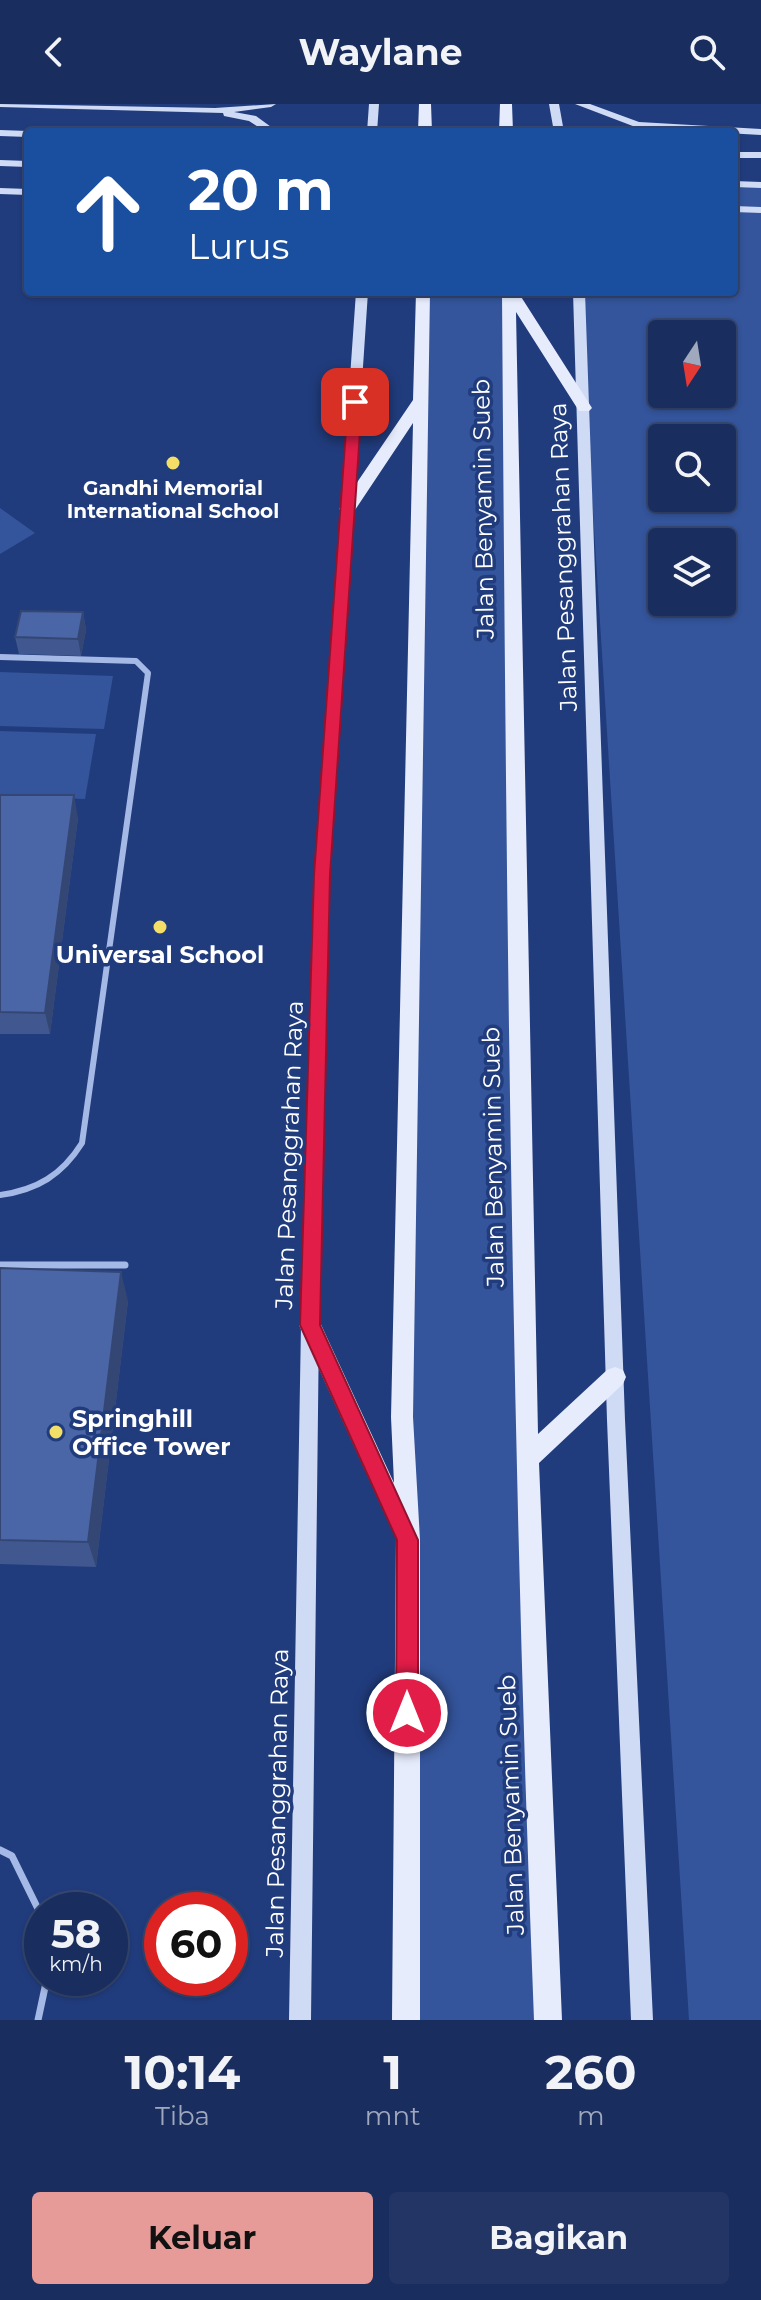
<!DOCTYPE html>
<html lang="id">
<head>
<meta charset="utf-8">
<style>
	body { margin:0; font-family:Montserrat,sans-serif; background:#223564; color:#f1f3f6; height:100vh; display:flex; flex-direction:column; font-size:30px; white-space:nowrap }
	* { box-sizing:border-box; margin:0 }
	p { font-size:26px; color:#9fa8bc }
	.icon { flex:none; width:44px; height:44px; fill:none; stroke:currentColor; stroke-width:2; stroke-linecap:round; stroke-linejoin:round }
	.map { position:relative; height:1916px; overflow:hidden }
	.details { display:flex; flex-direction:column; background:#192d5e; flex:1 }
	.details>* { flex:none }
	.top-card { position:absolute; left:24px; top:24px; width:714px; height:168px; border-radius:8px; box-shadow:0 2px 6px #0004,0 0 0 2px #374973; background:#1a4fa0; color:#fff; overflow:hidden }
	.needle { width:52px; rotate:192deg }
	.buttons { position:absolute; left:648px; top:216px; display:grid; gap:16px }
	.buttons a { display:grid; place-items:center; width:88px; height:88px; border-radius:8px; background:#192d5e; box-shadow:0 2px 6px #0004,0 0 0 2px #374973; font-size:40px }
	.speed { position:absolute; left:24px; top:1788px; display:flex; gap:16px; font-size:40px; font-weight:700; text-align:center }
	.speed>* { display:grid; place-content:center; width:104px; height:104px; border-radius:50%; background:#192d5e; box-shadow:0 2px 6px #0004,0 0 0 2px #374973; line-height:1 }
	.speed small { font-size:20px; font-weight:400 }
	.speed .limit { border:12px solid #d22; background:#fff; color:#111 }
	.pin { position:absolute; display:grid; place-items:center; width:68px; height:68px; color:#fff; margin:-34px; border-radius:16px; box-shadow:0 4px 12px #0006 }
	.me { position:absolute; width:88px; margin:-44px; rotate:0deg; stroke-linejoin:round; filter:drop-shadow(0 0 6px #0008) }
	.turn { display:flex; align-items:center; gap:28px; height:168px; padding:0 32px; font-size:36px }
	.turn .icon { width:104px; height:104px; stroke-width:2.5 }
	.turn b { display:block; font-size:56px; line-height:68px }
	.eta { display:flex; justify-content:space-evenly; align-items:center; height:136px; text-align:center }
	.eta b { font-size:48px; font-weight:700; line-height:56px }
	.cta { display:flex; gap:16px; margin-top:auto; padding:16px 32px }
	.cta a { flex:1; height:92px; border-radius:8px; background:#e69b98; color:#111; font-size:32px; font-weight:700; line-height:92px; text-align:center }
	.cta a+a { background:#223564; color:#f1f3f6 }
	header { display:flex; justify-content:space-between; align-items:center; height:104px; padding:0 32px; background:#192d5e; font-size:36px; font-weight:700 }
	.map>svg:first-child { display:block }
	.green { fill:#34549b; fill-rule:evenodd }
	.lines { fill:none; stroke-linecap:round; stroke-linejoin:round }
	.service-far1 { stroke:#a5b9e6; stroke-width:6 }
	.service { stroke:#a5b9e6; stroke-width:7 }
	.secondary { fill:#cfdaf5; fill-rule:evenodd }
	.primary { fill:#e7ecfd; fill-rule:evenodd }
	.wall { fill:#40588f }
	.shaded-wall { fill:#344774 }
	.building { fill:#4a66a6; stroke:#344774; stroke-width:2 }
	.route { fill:#e11d48; stroke:#92132f; stroke-width:2 }
	.poi-dot { fill:#f3de67; stroke:#213c7d; stroke-width:3 }
	.labels { text-anchor:middle; dominant-baseline:central; stroke-width:7; stroke-linejoin:round; paint-order:stroke }
	.far-poi-label { font-size:20px; font-weight:bold; fill:#fff; stroke:#213c7d }
	.street-label { font-size:24px; fill:#fff; stroke:#213c7d }
	.poi-label { font-size:24px; font-weight:bold; fill:#fff; stroke:#213c7d }
</style>
</head>
<body>
<header><svg class="icon" aria-label="back" viewBox="0 0 24 24"><path d="M15 5l-7 7 7 7"/></svg>Waylane<svg class="icon" aria-label="search" viewBox="0 0 24 24"><circle cx="10" cy="10" r="6"/><path d="M15 15l6 6"/></svg></header>
<div class="map">
<svg width="761" height="1916" viewBox="0 0 761 1916">
	<rect width="100%" height="100%" fill="#213c7d"/>
	<!-- green -->
	<path class="green" d="M734 80 761 81V1916H689L579 188H734ZM662 230H722V290H662ZM662 334H722V394H662ZM662 438H722V498H662Z
		M423 188H510L549 1916H407Z
		M0 404 35 429 0 450Z
		M0 568 113 572 104 625 0 622Z
		M0 627 96 630 85 695 0 692Z"/>
	<g class="lines">
		<!-- service-far1 -->
		<path class="service-far1" d="M0 553 136 557 148 569 82 1039C62 1071 37 1086 0 1091"/>
		<!-- service -->
		<path class="service" d="M0 1161H125
			M0 1746 12 1752 42 1813
			M38 1916 47 1874"/>
		<!-- secondary -->
		<path class="secondary" d="M0 0 215 4 276 0 271 3 234 8 256 12 278 28H266L249 17 224 12 223 9 0 3Z
			M369 0H379L377 28H367Z
			M549 0H559L564 28H554Z
			M575 0H590L639 18 761 25V31L638 24Z
			M0 26 28 27 32 28H28V33L0 32Z
			M734 48H761V54H734Z
			M0 56 28 57V63L0 62Z
			M734 77 761 78V84L734 83Z
			M0 84 28 85V91L0 90Z
			M734 102 761 103V109L734 108Z
			M356 188H368L329 771 319 1221 311 1916H289L301 1221 315 771Z
			M573 188H585L625 1316 653 1916H631L607 1316Z"/>
		<!-- primary -->
		<path class="primary" d="M419 0H431L432 28H418Z
			M500 0H512L513 28H499Z
			M416 188H430L413 1313 420 1436V1916H392L396 1434 299 1221 302 1214 310 1211 318 1214 394 1379 391 1313 413 319 353 409 347 410 339 405 413 296Z
			M502 188H518L592 304 589 307H579L516 208 538 1330 607 1266 615 1263 623 1266 626 1273 623 1280 539 1359 562 1916H534C511 1340 506 764 502 188Z"/>
	</g>
	<!-- wall -->
	<path class="wall" d="M83 508 86 526 81 552 19 550 15 533Z
		M0 691 78 714 50 930H0Z
		M0 1164 128 1197 96 1463 0 1460Z"/>
	<!-- shaded-wall -->
	<path class="shaded-wall" d="M83 508 86 526 81 552 78 535Z
		M74 691 78 714 50 930 45 909Z
		M121 1168 128 1197 96 1463 88 1438Z"/>
	<!-- building -->
	<path class="building" d="M21 507 83 508 78 535 15 533Z
		M0 691H74L45 909 0 908Z
		M0 1164 121 1168 88 1438 0 1436Z"/>
	<!-- route -->
	<path class="route" d="M355 294 362 298 330 771 320 1221 418 1436V1609L415 1617 407 1620 399 1617 396 1609 397 1436 300 1221 314 771 348 298Z"/>
	<!-- markers -->
	<g class="poi-dot">
		<circle cx="173" cy="359" r="8"/>
		<circle cx="160" cy="823" r="8"/>
		<circle cx="56" cy="1328" r="8"/>
	</g>
	<g class="labels">
		<!-- far-poi labels -->
		<g class="far-poi-label">
			<text x="173" y="384">Gandhi Memorial<tspan x="173" dy="23">International School</tspan></text>
		</g>
		<!-- street labels -->
		<g class="street-label">
			<text transform="translate(483 405) rotate(-91)">Jalan Benyamin Sueb</text>
			<text transform="translate(563 453) rotate(-92)">Jalan Pesanggrahan Raya</text>
			<text transform="translate(289 1051) rotate(-88)">Jalan Pesanggrahan Raya</text>
			<text transform="translate(493 1053) rotate(-91)">Jalan Benyamin Sueb</text>
			<text transform="translate(277 1699) rotate(-89)">Jalan Pesanggrahan Raya</text>
			<text transform="translate(511 1701) rotate(-92)">Jalan Benyamin Sueb</text>
		</g>
		<!-- poi labels -->
		<g class="poi-label">
			<text x="160" y="850">Universal School</text>
			<text x="72" y="1314" text-anchor="start">Springhill<tspan x="72" dy="28">Office Tower</tspan></text>
		</g>
	</g>
</svg>
<div class="buttons">
<a><svg class="needle" viewBox="-14 -14 28 28"><path d="M0-13l5 13h-10z" fill="#e53935"/><path d="M0 13l5-13h-10z" fill="#9fa8bc"/></svg></a>
<a><svg class="icon" aria-label="search" viewBox="0 0 24 24"><circle cx="10" cy="10" r="6"/><path d="M15 15l6 6"/></svg></a>
<a><svg class="icon" aria-label="layers" viewBox="0 0 24 24"><path d="M12 4l9 5-9 5-9-5zM3 14l9 5 9-5"/></svg></a>
</div>
<div class="speed"><div>58<small>km/h</small></div><div class="limit">60</div></div>
<div class="pin" style="left:355px;top:298px;background:#d93025"><svg class="icon" aria-label="arrive" viewBox="0 0 24 24"><path d="M6 21V4h12l-3 4 3 4H6"/></svg></div>
<svg class="me" style="left:407px;top:1609px" viewBox="-20 -20 40 40"><circle r="17" fill="#e11d48" stroke="#fff" stroke-width="3"/><path d="M0-11L8 9 0 5-8 9z" fill="#fff"/></svg>
<div class="top-card">
<div class="turn"><svg class="icon" aria-label="ahead" viewBox="0 0 24 24"><path d="M12 20V5M6 11l6-6 6 6"/></svg><div><b>20 m</b>Lurus</div></div>
</div>
</div>
<section class="details">
<div class="eta">
<div><b>10:14</b><p>Tiba</p></div>
<div><b>1</b><p>mnt</p></div>
<div><b>260</b><p>m</p></div>
</div>
<div class="cta"><a>Keluar</a><a>Bagikan</a></div>
</section>
</body>
</html>
